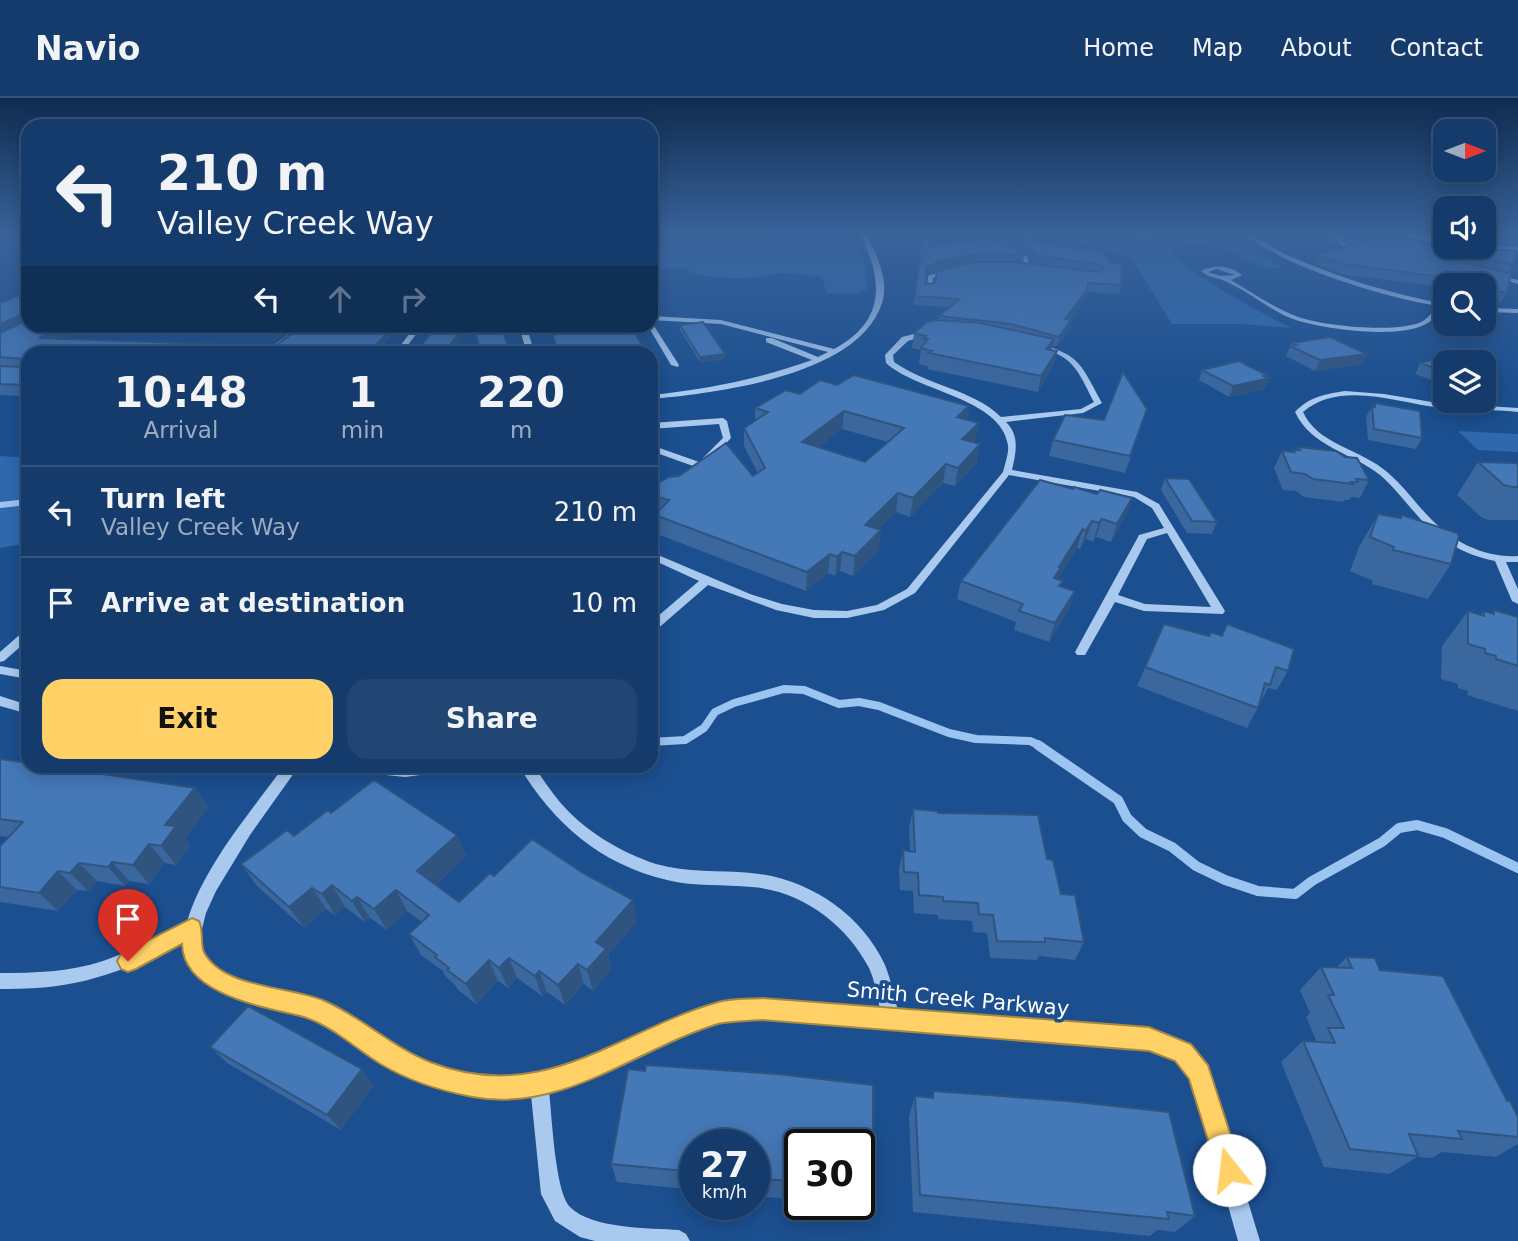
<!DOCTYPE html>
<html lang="en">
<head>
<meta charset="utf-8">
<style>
	body { margin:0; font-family:"DejaVu Sans",sans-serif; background:#214673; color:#f1f3f6; height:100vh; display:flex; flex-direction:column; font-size:26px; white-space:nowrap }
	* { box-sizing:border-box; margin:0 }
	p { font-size:23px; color:#9dadc1 }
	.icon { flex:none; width:38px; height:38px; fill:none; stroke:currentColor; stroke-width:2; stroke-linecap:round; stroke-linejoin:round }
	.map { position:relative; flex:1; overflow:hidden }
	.side { position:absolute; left:21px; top:248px; width:637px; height:427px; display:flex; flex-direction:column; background:#143b6b; border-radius:21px; box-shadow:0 4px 18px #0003,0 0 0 2px #33557e }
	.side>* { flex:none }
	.guide { position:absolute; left:21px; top:21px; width:637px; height:214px; border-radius:21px; box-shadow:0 4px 18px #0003,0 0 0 2px #33557e; background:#143b6b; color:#f1f3f6; overflow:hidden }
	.needle { width:46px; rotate:90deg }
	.tools { position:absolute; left:1433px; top:21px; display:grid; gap:14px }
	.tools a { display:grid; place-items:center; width:63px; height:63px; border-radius:14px; background:#143b6b; box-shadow:0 4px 18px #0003,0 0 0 2px #33557e; font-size:35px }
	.speed { position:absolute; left:679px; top:1031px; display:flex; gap:14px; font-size:35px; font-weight:700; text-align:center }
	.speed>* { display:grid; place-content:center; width:91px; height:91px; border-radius:50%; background:#143b6b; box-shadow:0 4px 18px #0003,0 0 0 2px #33557e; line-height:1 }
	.speed small { font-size:18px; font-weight:400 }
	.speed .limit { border:4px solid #111; border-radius:10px; background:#fff; color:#111 }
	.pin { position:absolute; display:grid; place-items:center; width:60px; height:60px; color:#fff; margin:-72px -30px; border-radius:50% 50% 50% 0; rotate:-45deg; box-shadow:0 0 7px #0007 }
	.pin .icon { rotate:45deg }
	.me { position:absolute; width:77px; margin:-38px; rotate:344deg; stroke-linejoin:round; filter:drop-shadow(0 0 5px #0008) }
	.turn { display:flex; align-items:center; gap:24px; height:147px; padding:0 21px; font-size:32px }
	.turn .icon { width:91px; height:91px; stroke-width:2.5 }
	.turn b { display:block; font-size:49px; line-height:60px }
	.lanes { display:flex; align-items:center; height:66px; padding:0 21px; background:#0003; justify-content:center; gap:35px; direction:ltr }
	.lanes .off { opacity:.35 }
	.eta { display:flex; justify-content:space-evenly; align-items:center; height:119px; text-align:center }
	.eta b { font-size:42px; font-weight:600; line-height:49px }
	.action { display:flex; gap:14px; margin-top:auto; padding:14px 21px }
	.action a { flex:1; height:80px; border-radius:21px; background:#ffd166; color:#111; font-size:28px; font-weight:600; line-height:80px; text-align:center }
	.action a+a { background:#214673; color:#f1f3f6 }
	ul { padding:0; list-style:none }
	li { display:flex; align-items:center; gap:21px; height:91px; padding:0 21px; border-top:2px solid #33557e }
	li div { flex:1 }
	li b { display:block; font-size:26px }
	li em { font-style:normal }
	header { display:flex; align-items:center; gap:42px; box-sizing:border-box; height:98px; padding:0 35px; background:#143b6b; border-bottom:2px solid #33557e }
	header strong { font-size:33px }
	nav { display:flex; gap:38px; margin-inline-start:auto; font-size:24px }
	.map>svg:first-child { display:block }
	.green { fill:#2e69ad }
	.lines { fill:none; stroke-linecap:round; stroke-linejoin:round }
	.stream-far3 { stroke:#9cc4f0; stroke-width:3.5 }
	.stream-far2 { stroke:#9cc4f0; stroke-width:6 }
	.stream-far1 { stroke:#9cc4f0; stroke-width:8 }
	.stream { stroke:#9cc4f0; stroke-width:10 }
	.minor { fill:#a9c9ee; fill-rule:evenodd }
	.wall { fill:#3a679d; fill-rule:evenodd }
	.shaded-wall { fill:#305480 }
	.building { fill:#4478b7; stroke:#305480; stroke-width:2; fill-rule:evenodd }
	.route { fill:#ffd166; stroke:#a68842; stroke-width:2 }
	.labels { text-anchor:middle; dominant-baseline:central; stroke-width:7; stroke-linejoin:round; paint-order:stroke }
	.near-street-label { font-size:21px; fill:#fff; stroke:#1b4f8f }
</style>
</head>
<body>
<header>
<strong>Navio</strong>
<nav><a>Home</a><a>Map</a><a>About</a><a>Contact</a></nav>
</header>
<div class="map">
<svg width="1518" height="1143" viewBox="0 0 1518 1143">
	<rect width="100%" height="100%" fill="#1b4f8f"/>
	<!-- green -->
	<path class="green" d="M651 134H847L864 163 867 191 857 196 827 195 822 179C807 177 793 175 777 175 771 176 767 178 761 179 744 181 696 181 684 170L651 171Z
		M1043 134H1230L1236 141 1281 169C1262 174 1247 159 1230 153 1214 146 1192 146 1176 149L1171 152C1175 168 1273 222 1292 230L1242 226H1172L1131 160Z
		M1305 134H1445L1446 149H1484V134H1518V160L1424 150 1338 148Z
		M1458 333 1518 336V354L1478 352Z
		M0 358 28 360V445L0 450Z"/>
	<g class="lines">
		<!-- stream-far3 -->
		<path class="stream-far3" d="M1126 134 1145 140
			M1332 134 1345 149 1353 151
			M1386 134 1446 144
			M1484 145 1496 147 1495 151H1518"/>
		<!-- stream-far2 -->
		<path class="stream-far2" d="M0 407 28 404"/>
		<!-- stream-far1 -->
		<path class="stream-far1" d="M651 644 685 642 704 630 715 614 734 605 784 591 804 592 839 606 859 604 879 608 949 635 976 641 1030 643 1041 648"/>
		<!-- stream -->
		<path class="stream" d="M1038 647 1118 702 1127 720 1143 735 1172 749 1196 768 1225 782 1258 793 1295 796 1312 783 1382 744 1399 730 1417 727 1445 735 1518 770"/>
		<!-- minor -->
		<path class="minor" d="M0 134H8L0 136Z
			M859 134H865C875 154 890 181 882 205 859 278 716 295 651 301V297C707 291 759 281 812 262L766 244V240H772L818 259 828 254 721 226 651 222V218L721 222 834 251C887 223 883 181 859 134Z
			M953 134H960L995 147 990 148Z
			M1242 134C1251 134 1275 151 1285 156 1336 179 1391 196 1446 206V210L1438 209C1436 249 1321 231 1296 222 1270 213 1250 194 1225 183 1216 179 1209 180 1201 173 1215 166 1229 167 1242 177L1231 182C1253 195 1274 210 1298 219 1324 228 1399 236 1423 223 1424 223 1430 217 1431 216L1432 207C1381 198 1281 168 1242 134ZM1217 171 1235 177 1221 178 1208 174Z
			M1008 150H1012L1027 158 1031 172H1027L1022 160 1008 152Z
			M1444 158 1466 162 1473 169 1470 171H1449L1432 163ZM1444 162 1462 164 1465 167H1450L1440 163Z
			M948 171 953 172 933 180 932 192 927 193 928 178Z
			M1493 176 1518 182V186L1493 178Z
			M1484 210 1518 211V215L1484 214Z
			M651 226 654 228 679 267 678 269 671 267 648 228Z
			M558 228H581L578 230 528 234 535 256H527L521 235H417L401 256H394L410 235 299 234 296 232 299 230 515 231Z
			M930 232 932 233V235L908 243 893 257 894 264C926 287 974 292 1001 319L1081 311 1094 304C1085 288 1078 267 1061 258 1053 253 1042 252 1034 248L1038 246C1081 256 1082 269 1102 305L1083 315 1006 324C1020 338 1016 354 1012 372L1137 394 1159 406 1225 513 1223 516 1144 513 1115 504 1085 557H1077L1075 554 1138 439 1139 437 1164 430 1152 410 1134 399 1009 377 915 495 884 512 847 520H814L776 512 708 487 655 533 651 534V524L699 483 651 461V454L750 496 782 506 814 512 847 513 877 507 907 491 1003 374C1005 366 1009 355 1008 347 1001 300 918 294 886 265L885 257 902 239ZM1167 435 1211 509 1145 506 1118 497 1147 441Z
			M291 235 297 236 270 256H261Z
			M1345 293 1384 296 1438 305 1518 310V314C1492 311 1467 312 1441 310 1397 305 1341 282 1303 314 1317 345 1357 351 1382 370 1401 384 1414 404 1431 421 1453 444 1485 460 1518 458V464H1506L1518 491V506L1512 503 1495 463C1464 457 1437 441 1417 417 1405 404 1394 389 1380 377 1353 355 1311 349 1295 314 1309 299 1325 296 1345 293Z
			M723 320 727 323 731 340 710 362 707 363 703 360 723 340 719 326 651 331V325Z
			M651 347 702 365 704 367 702 369H696L651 353Z
			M28 532V542L4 563 0 564V554L24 533Z
			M0 568 28 573V581L0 576Z
			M0 598 28 607V620L18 613 0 608Z
			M284 668H299L250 737 216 793 206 815 200 839 201 855C211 865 221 875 234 880 263 893 296 893 326 906 348 916 367 933 388 946 413 962 442 972 471 978 564 995 637 927 722 906 746 900 771 903 795 905 824 907 852 909 880 911 877 898 875 883 869 870 846 826 802 793 752 789 724 786 695 789 667 782 600 766 554 726 519 668H534C542 680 550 692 559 703 583 732 620 754 656 766 687 775 719 772 751 775 807 780 861 815 885 867 891 882 894 897 898 913L1149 932 1189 948 1207 968 1209 975 1260 1143H1238L1192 980 1177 961 1149 950 761 920 724 922 695 932 606 972 549 993C552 1018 555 1093 570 1109 591 1131 650 1130 679 1132L686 1136 690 1143H595L580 1139 555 1123 541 1096 531 997C481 1008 421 987 378 961 357 948 339 931 316 920 274 899 189 906 183 843 117 877 75 892 0 891V875C35 875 69 874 103 863 132 853 159 838 187 824 203 769 250 715 284 668Z
			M340 668H459L457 672 452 673 405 679 347 673 342 672Z"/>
	</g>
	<!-- wall -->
	<path class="wall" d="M896 134H1048L1046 142 1041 145 1109 164 1122 187 1119 196 1087 194 1085 201 1070 222 1069 232 1057 248 1053 247 1051 252 1053 268 1038 294 927 271 928 268 919 266 921 252 912 250 914 235 939 222V218L949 209 914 207 921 151ZM972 135 1014 148 971 143ZM1020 153 1030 160 1034 166 1023 165 1024 157ZM965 166 935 185 926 186V177L939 171Z
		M1425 146 1446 147 1442 156 1439 158 1451 163 1472 165 1466 159 1455 157 1459 149 1516 153 1513 167 1508 175 1507 195 1501 204 1484 201V187H1446V195L1442 194 1443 189 1341 176 1314 165 1318 157Z
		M28 190V228H87L62 241 28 256V298L0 297V205L27 194Z
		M680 227 725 256V261L700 264 680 232Z
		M390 232 392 237 375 256H276L279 254 277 253 275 248Z
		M1292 245 1367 256 1361 266 1315 273 1286 258Z
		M1446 264V287L1415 276 1420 265Z
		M1202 272 1266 279 1265 291 1229 299 1199 282Z
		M837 287 969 308 967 322 979 325 975 343 974 345 977 365 955 388 943 385 910 419 896 414 878 431 879 452 853 478 840 473 835 478 828 475 806 493 657 436 655 417 651 415V373L655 386 753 378 758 375 744 348V330L755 323V310L800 296ZM842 331 888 344 865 364 818 349Z
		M1375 305 1422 340 1416 351 1368 342 1366 319 1372 308H1373Z
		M1147 311 1125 375 1049 358 1053 342 1104 322Z
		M1298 349 1369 382 1360 400 1351 399 1349 402H1344L1343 404 1304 399 1296 393 1283 392 1274 370 1282 353 1291 354 1292 352H1297Z
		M1478 364 1518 367V422H1489L1482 420 1457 397Z
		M1165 380 1217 424 1212 436 1187 435 1161 392Z
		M1073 391 1097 396 1132 400 1126 418 1111 444 1096 439 1093 444 1086 441 1080 451 1077 450 1058 480 1069 512 1049 544 1014 532 1016 524 957 501 961 483Z
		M1378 416 1400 420 1402 417 1451 466 1428 501 1372 486 1373 483 1350 473 1359 449Z
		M1494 512 1518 519V613L1467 597 1468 593 1458 590V586L1441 581 1442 548 1468 513 1481 517 1484 513 1492 516Z
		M1164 526 1209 538 1221 537 1227 526 1288 573 1277 592 1268 590 1247 630 1137 588Z
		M0 661 195 690 209 709 185 740 191 747 176 767 165 765 149 786 129 783 125 788 97 783 88 793 77 792 58 813 0 804V748L9 739 0 738Z
		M913 711 938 715 1047 761 1061 796 1084 844 1075 862 1039 858 1037 862 990 860 987 835 973 834 972 823 938 821V817L914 815 913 793 900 792 899 771 903 752 910 753 909 730Z
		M331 715 457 737 466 758 436 787 459 804 494 778 637 823 608 857 611 871 593 893 584 886 565 907 547 894 542 898 517 880 508 890 498 883 476 906 458 892 455 887 446 879 443 873 421 857 409 836 422 824 407 813 387 832 370 820 365 824 345 809 335 817 326 811 304 830 257 788 241 766 294 738Z
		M1347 859 1380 872 1507 1003 1518 1019V1046L1496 1059 1442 1054 1432 1060 1417 1059 1389 1076 1324 1069 1281 964 1303 943 1314 944 1316 942 1306 919 1310 915 1300 892 1321 869H1337Z
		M210 949 374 987 341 1032 227 965Z
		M646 967 777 976 873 987V1086L868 1103 859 1102V1046H800V1102L754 1098V1046H695V1092L617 1084 611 1066 628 971 645 973Z
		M933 993 1195 1118 1175 1134 1157 1132 1150 1138 913 1114 909 1018 915 998 931 999Z"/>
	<!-- shaded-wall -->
	<path class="shaded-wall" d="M1048 134 1046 142 1032 151 1031 144Z
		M972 135 971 143 928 154 929 146 934 140Z
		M1446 148 1442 156 1430 164 1434 155Z
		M978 156 976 164 939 171 925 178 926 169 940 163Z
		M1087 192 1085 201 1063 231 1065 221Z
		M23 216 28 224 0 239V226Z
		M1071 222 1069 232 1057 248 1059 239Z
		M63 228H87L45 250 39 240Z
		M277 228H294L276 241 272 231Z
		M390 232 392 237 375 256H368Z
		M460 233 461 238 449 256H444Z
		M1054 241 1050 256 1046 251Z
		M212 246 216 256H198Z
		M1057 253 1053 268 1038 294 1041 278Z
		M725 256V261L700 264V259Z
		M1367 256 1361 266 1315 273 1320 262Z
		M655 266 656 272H651V267Z
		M1494 271 1488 282 1484 283V275Z
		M1267 277 1265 281 1270 280 1265 291 1229 299 1233 288Z
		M969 308 966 325 957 319Z
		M844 313 842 331 802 362V344Z
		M979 325 975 343 959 359 962 341Z
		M980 346 977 365 955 388 958 370Z
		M946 366 943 385 910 419 913 400Z
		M654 374 656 392 651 397V376Z
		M898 395 896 414 863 446 865 427Z
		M1132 400 1126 418 1111 444 1117 426Z
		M1102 421 1096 439 1093 444 1099 425Z
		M1092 423 1086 441 1080 451 1086 433Z
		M1083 431 1077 450 1058 480 1055 488 1054 480 1059 469Z
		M881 432 879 452 853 478 855 458Z
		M842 454 840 473 835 478 837 459Z
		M830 456 828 475 806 493 807 474Z
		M1075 493 1069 512 1049 544 1055 525Z
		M195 690 209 709 185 740 191 747 176 767 161 748 165 727Z
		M457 737 466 758 428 795 417 773Z
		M149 746 165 765 149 786 133 767Z
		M112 764 129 783 125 788 108 769Z
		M79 765 97 783 88 793 70 775Z
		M58 773 77 792 58 813 39 795Z
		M332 787 345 809 335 817 322 796Z
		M312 790 326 811 304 830 289 809Z
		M396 792 407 813 387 832 374 811Z
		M357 799 370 820 365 824 352 803Z
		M633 802 637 823 608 857 611 871 593 893 587 872 596 844Z
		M509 860 517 880 508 890 499 870Z
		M489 862 498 883 476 906 466 886Z
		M578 866 584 886 565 907 558 887Z
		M539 873 547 894 542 898 535 878Z
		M362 971 374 987 341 1032 327 1017Z"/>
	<!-- building -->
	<path class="building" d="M908 134H969L972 135 934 140 929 146 932 148 988 141 1017 150 1024 157 978 156 940 163 926 169V186L935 185 937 173 974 164H1015L1098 174 1104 170 1102 167 1035 157 1032 151 1015 140 995 134H1048L1031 144 1104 154 1109 164 1121 166 1122 187 1088 185 1087 192 1065 221 1071 222 1059 239 1011 226 939 218 959 201 915 198 919 165 923 161 919 159 922 142Z
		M1391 135 1425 146 1446 147 1434 155 1451 163 1469 165 1511 176 1507 195 1484 191V187H1461L1447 185 1448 180 1345 166 1318 157Z
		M1461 149 1516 153 1513 167 1479 159 1471 151Z
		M28 190V216H23L0 226V205L27 194Z
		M28 222V228H63L39 240 212 246 198 256H28V287L0 286V268L21 269 24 261 0 259V235Z
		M939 222 980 225 1054 241 1046 251 1057 253 1041 278 929 255 932 253 921 250 928 241 923 240 926 238 914 235 927 224Z
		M703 224 725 256 700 259 680 227Z
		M626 228H630L648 256H560L552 237Z
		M297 232H390L368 256H276L285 249 275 248Z
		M433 233H460L444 256H415Z
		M475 233H503L510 256H481Z
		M1330 239 1367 256 1320 262 1290 248 1296 247 1292 245Z
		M1453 257 1474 264H1446V274L1420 265Z
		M651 260 655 266 651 267Z
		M1239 263 1267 277 1264 278 1270 280 1233 288 1202 272Z
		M1484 268 1494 271 1484 275Z
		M1123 274 1147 311 1130 358 1053 342 1065 317 1104 322Z
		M854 277 969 308 957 319 979 325 962 341 980 346 958 370 946 366 913 400 898 395 865 427 881 432 855 458 842 454 837 459 830 456 807 474 655 417 669 402 651 397V389L669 379 679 378 726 345 753 378 765 370 744 330 768 314 755 310 786 292 800 296 820 282 837 287ZM844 313 904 330 865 364 802 344Z
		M1375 305 1420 313 1422 340 1374 331 1372 308 1375 309Z
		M1298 349 1336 353 1345 359 1357 360 1369 382 1356 381 1358 384H1351L1353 386 1313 381 1305 376 1291 374 1282 353 1294 354 1292 352H1300Z
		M1478 364 1516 365 1518 367V389H1512L1504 387Z
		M1165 380 1189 381 1217 424 1192 423Z
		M1040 382 1073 391 1074 389 1097 396 1100 392 1132 400 1117 426 1102 421 1099 425 1092 423 1086 433 1083 431 1059 469H1061L1054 480 1063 483 1059 488 1075 493 1055 525 1019 513 1023 506 961 483Z
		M1378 416 1401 420 1402 417 1457 435 1459 438 1451 466 1393 452 1394 449 1370 439Z
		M1494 512 1518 519V568L1496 561V558L1485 555V551L1468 546V513L1484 518V513L1494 516Z
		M1164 526 1209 538 1211 534 1222 538 1227 526 1294 551 1288 573 1276 569 1270 587 1265 585 1258 610 1145 569Z
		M0 661 28 665V668H49L195 690 165 727 176 728 161 748 149 746 133 767 112 764 108 769 79 765 70 775 58 773 39 795 0 789V748L23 724 0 721Z
		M374 682 457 737 417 773 459 804 490 775 494 778 532 741 583 775 633 802 596 844 606 851 587 872 578 866 558 887 539 873 535 878 509 860 499 870 489 862 466 886 447 872 449 870 435 859 437 857 409 836 429 817 396 792 374 811 357 799 352 803 332 787 322 796 312 790 289 809 241 766 287 732 294 738 328 712 331 715Z
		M913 711 937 713 938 715 1038 717 1047 761 1053 762 1061 796 1075 797 1084 844 1045 840V844L997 843 993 817 979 816 978 805 943 803V799L919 797 918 775 904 774 903 752 915 754Z
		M1347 859 1375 860 1380 872 1443 878 1507 1003H1510L1518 1019V1039L1458 1033 1462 1041 1409 1036 1418 1058 1350 1051 1303 943 1335 945 1328 930H1344L1328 897H1334L1321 869 1352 870Z
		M248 908 362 971 327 1017 210 949Z
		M646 967 777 976 873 987V1086L859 1084V1046H800V1084L754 1080V1046H695V1074L611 1066 628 971 645 973Z
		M933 993 1068 1003 1169 1014 1195 1118 1167 1114 1169 1121 920 1097 915 998 933 1000Z"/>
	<!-- sky -->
	<linearGradient id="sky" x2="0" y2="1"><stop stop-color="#0f2b4f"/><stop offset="0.46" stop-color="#39639b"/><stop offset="1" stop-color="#39639b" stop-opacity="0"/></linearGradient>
	<rect width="1518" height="294" fill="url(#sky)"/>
	<!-- route -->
	<path class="route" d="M192 820 199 823C204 833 200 845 204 854 223 891 292 888 325 903 362 919 392 949 430 964 544 1008 617 933 718 904 732 900 747 901 761 900L1149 929 1191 946 1208 967 1242 1072 1238 1081 1229 1085 1220 1081 1189 981 1175 963 1149 953 761 922C747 923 731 923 718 926 636 951 563 1016 472 999 441 993 409 983 382 967 355 951 331 926 300 918 262 909 183 896 182 846L136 871 128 874 121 871 117 863 121 856Z"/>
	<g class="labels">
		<!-- near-street labels -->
		<g class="near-street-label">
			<text transform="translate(958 901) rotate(5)">Smith Creek Parkway</text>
		</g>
	</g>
</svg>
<div class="tools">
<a><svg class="needle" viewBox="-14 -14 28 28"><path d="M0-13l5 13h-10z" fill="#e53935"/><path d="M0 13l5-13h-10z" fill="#9dadc1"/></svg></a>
<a><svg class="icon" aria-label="sound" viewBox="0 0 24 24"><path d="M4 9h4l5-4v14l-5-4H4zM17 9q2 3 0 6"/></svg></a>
<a><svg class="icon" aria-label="search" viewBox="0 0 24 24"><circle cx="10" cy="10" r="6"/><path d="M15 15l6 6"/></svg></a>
<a><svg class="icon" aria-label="layers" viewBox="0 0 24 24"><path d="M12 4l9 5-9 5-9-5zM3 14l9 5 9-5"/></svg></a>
</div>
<div class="speed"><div>27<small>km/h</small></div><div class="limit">30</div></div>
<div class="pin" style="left:128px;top:863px;background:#d93025"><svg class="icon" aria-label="arrive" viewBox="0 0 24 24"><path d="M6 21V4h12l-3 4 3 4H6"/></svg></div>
<svg class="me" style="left:1229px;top:1072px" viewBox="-20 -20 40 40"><circle r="19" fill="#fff"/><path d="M0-13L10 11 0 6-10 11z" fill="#ffd166"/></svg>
<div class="guide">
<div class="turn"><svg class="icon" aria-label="left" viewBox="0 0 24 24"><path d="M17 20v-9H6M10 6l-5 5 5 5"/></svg><div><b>210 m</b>Valley Creek Way</div></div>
<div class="lanes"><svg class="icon" aria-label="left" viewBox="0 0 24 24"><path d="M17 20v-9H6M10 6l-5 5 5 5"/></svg><svg class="icon off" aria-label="ahead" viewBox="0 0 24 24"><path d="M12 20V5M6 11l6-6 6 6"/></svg><svg class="icon off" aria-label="right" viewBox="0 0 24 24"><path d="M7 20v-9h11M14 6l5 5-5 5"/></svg></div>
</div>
<section class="side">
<div class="eta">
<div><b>10:48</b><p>Arrival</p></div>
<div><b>1</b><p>min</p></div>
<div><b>220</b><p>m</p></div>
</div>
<ul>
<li><svg class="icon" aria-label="left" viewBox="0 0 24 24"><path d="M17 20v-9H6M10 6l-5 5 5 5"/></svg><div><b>Turn left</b><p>Valley Creek Way</p></div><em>210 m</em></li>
<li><svg class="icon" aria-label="arrive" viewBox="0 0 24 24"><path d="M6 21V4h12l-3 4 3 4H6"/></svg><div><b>Arrive at destination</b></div><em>10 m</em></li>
</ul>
<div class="action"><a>Exit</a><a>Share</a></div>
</section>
</div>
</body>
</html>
